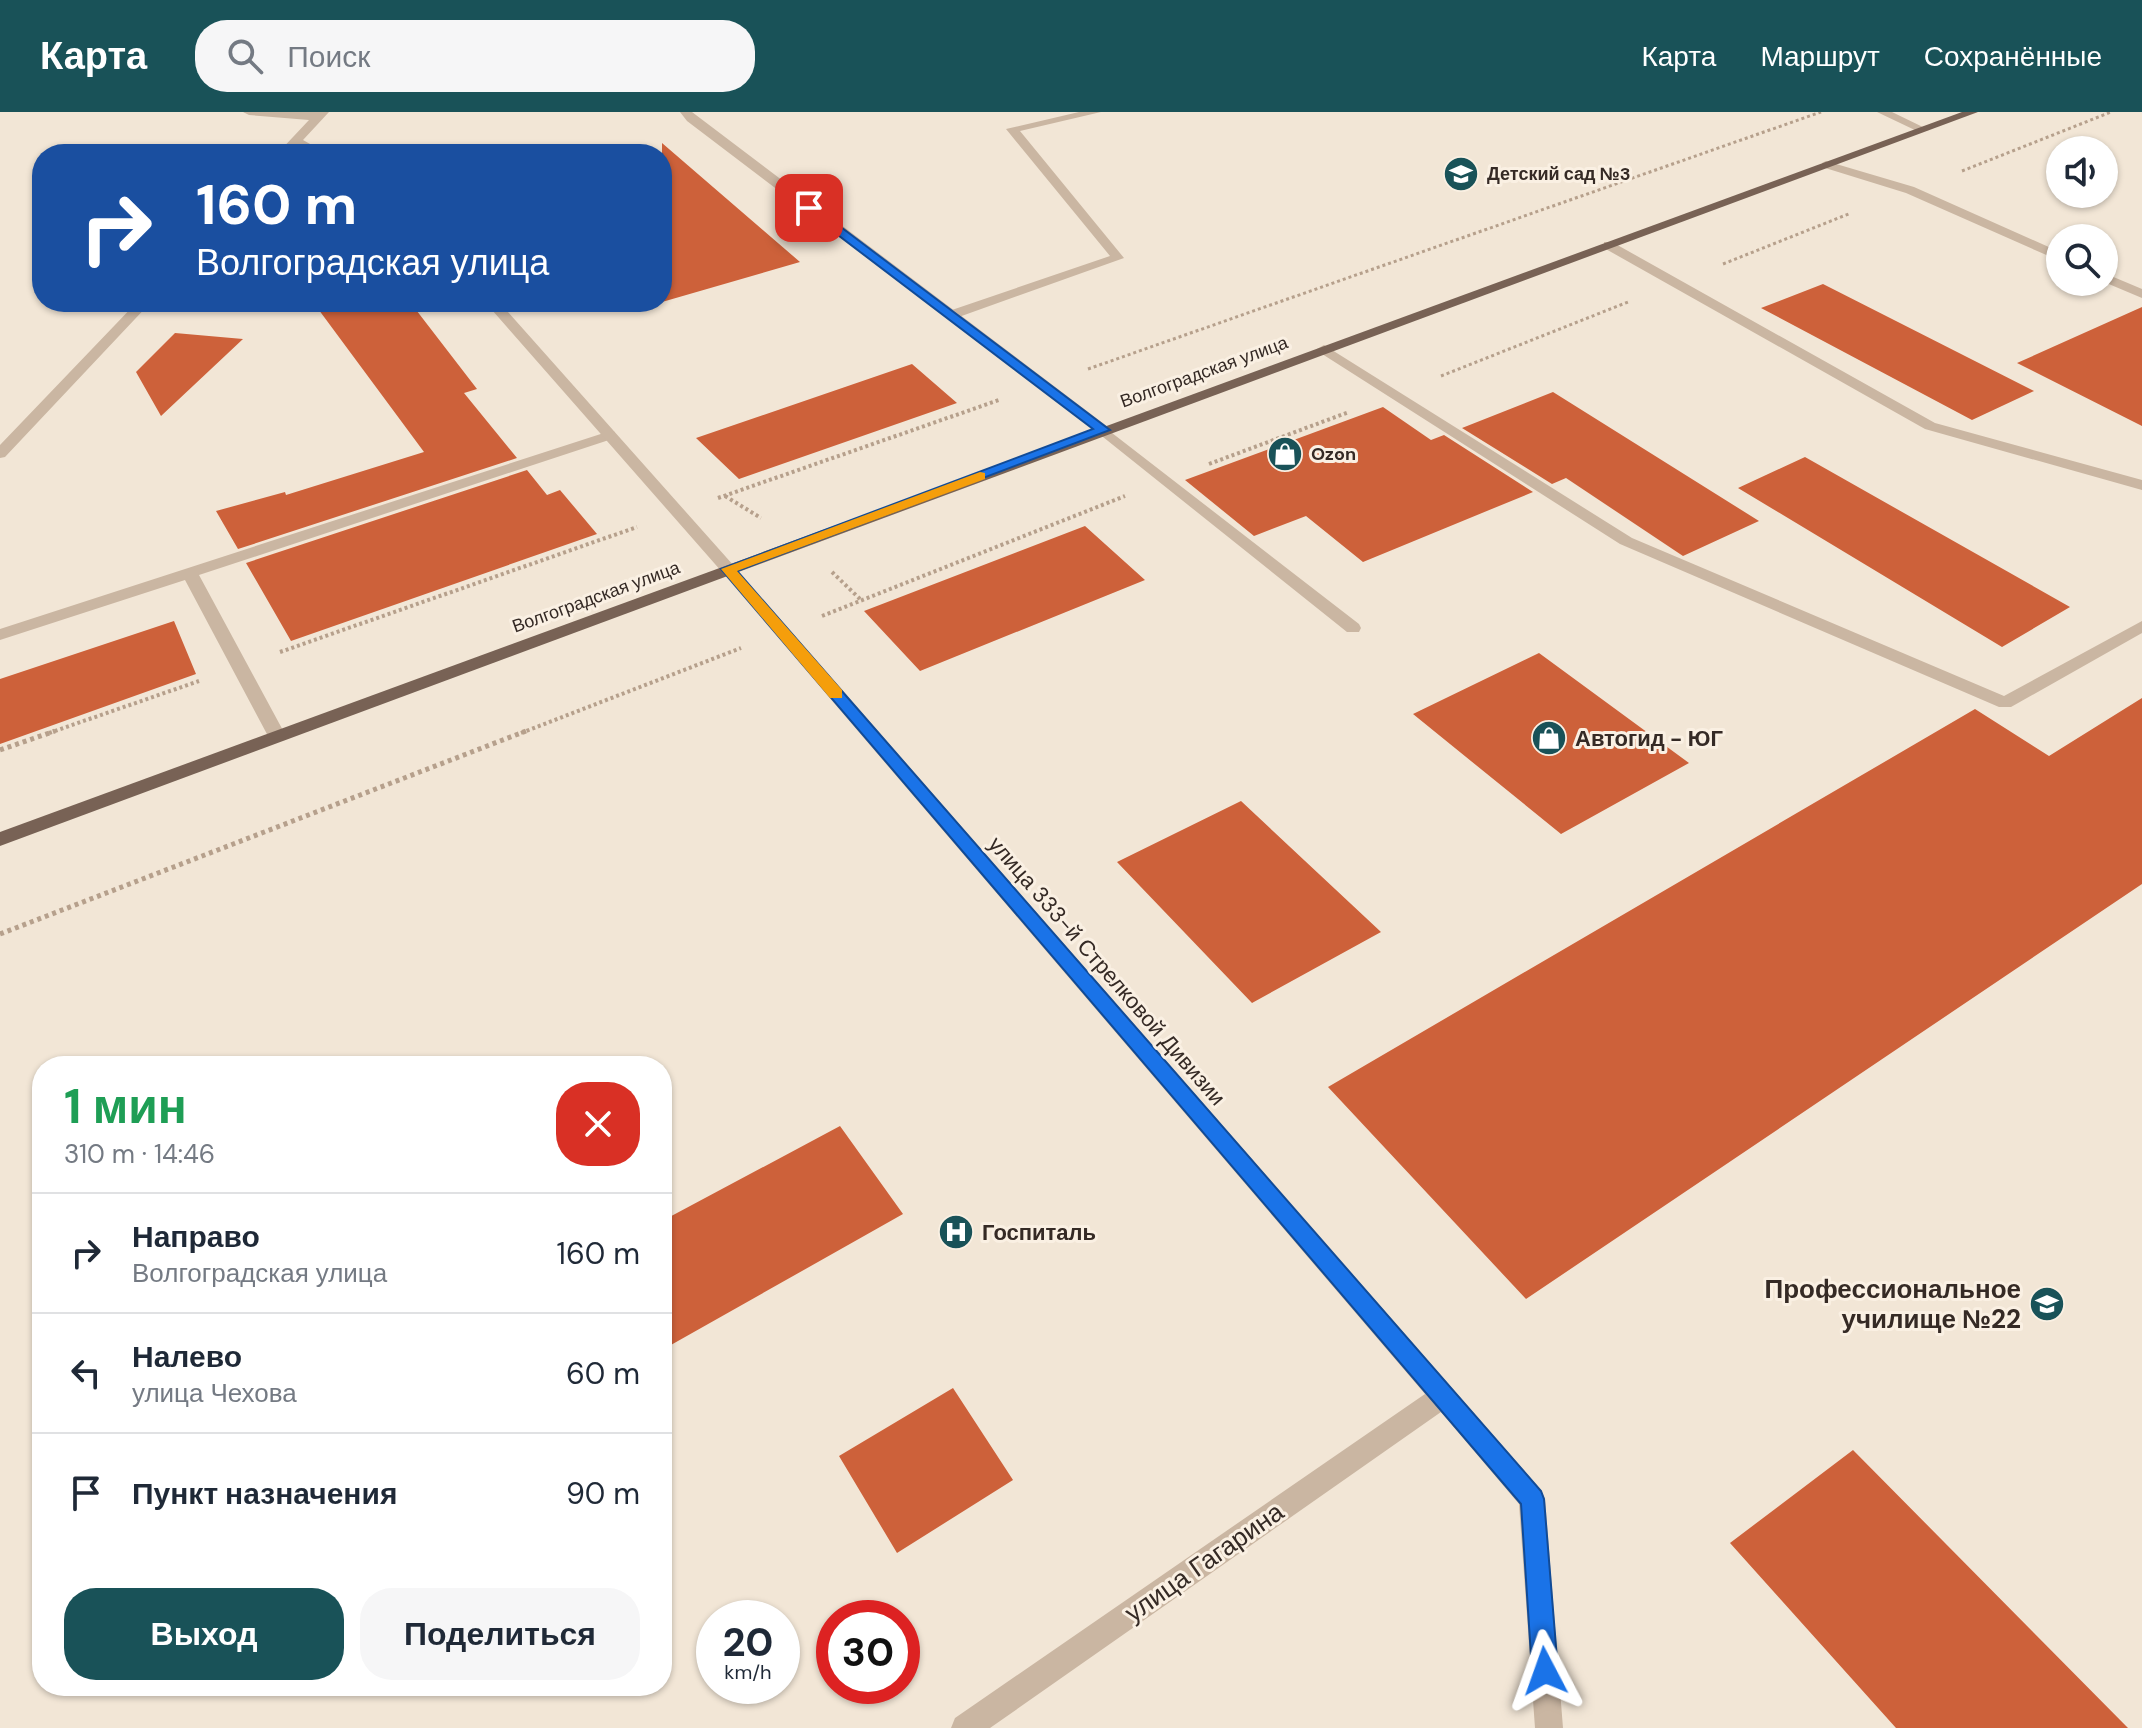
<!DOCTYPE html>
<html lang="ru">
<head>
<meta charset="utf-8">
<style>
	body { margin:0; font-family:"DM Sans",sans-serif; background:#f6f6f7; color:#1f2937; height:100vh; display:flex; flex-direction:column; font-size:30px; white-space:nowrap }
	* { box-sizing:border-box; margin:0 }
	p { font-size:26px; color:#747a83 }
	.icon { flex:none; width:44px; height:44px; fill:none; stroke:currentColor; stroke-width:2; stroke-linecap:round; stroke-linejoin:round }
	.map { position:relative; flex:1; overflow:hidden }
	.side { position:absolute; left:32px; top:944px; width:640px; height:640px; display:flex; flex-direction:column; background:#fff; border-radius:32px; box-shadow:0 2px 6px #0004 }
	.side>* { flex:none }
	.hud { position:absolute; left:32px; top:32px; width:640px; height:168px; border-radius:32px; box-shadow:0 2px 6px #0004; background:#1a4fa0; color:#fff; overflow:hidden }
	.fabs { position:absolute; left:2046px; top:24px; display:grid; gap:16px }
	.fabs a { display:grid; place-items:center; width:72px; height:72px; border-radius:50%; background:#fff; box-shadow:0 2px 6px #0004; font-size:40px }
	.speed { position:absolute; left:696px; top:1488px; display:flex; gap:16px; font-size:40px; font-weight:700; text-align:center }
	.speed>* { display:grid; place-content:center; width:104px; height:104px; border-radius:50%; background:#fff; box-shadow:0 2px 6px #0004; line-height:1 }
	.speed small { font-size:20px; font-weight:400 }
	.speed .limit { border:12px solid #d22; background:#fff; color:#111 }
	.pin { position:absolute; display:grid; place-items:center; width:68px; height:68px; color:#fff; margin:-34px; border-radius:16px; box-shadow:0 4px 12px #0006 }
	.me { position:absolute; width:88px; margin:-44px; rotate:356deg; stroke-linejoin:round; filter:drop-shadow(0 0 6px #0008) }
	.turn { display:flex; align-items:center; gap:28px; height:168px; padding:0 32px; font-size:36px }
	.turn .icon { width:104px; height:104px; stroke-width:2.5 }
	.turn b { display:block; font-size:56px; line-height:68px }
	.round { display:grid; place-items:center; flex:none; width:84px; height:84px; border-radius:32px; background:#f6f6f7 }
	.overview { display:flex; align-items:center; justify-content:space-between; height:136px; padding:0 32px }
	h1 { font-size:48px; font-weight:700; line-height:60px; color:#1e9e55 }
	.primary-button { display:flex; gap:16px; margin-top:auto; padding:16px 32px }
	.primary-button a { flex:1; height:92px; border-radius:32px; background:#195258; color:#fff; font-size:32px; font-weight:700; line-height:92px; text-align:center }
	.primary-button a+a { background:#f6f6f7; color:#1f2937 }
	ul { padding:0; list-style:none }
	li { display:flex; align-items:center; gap:24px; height:120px; padding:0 32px; border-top:2px solid #e0e1e3 }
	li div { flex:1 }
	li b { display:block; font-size:30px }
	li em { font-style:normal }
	header { display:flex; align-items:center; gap:48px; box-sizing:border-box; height:112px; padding:0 40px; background:#195258; color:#fff }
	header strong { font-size:38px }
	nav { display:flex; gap:44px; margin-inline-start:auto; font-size:28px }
	.search { width:560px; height:72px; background:#f6f6f7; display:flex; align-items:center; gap:20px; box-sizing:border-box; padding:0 28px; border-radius:32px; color:#747a83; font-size:30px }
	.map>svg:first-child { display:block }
	.building { fill:#cd613a }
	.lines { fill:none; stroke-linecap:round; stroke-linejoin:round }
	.path-far2 { stroke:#b6a08c; stroke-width:3; stroke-dasharray:3 3; stroke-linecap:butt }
	.path-far1 { stroke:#b6a08c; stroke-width:4; stroke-dasharray:3 3; stroke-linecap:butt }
	.path { stroke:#b6a08c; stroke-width:5; stroke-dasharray:4 4; stroke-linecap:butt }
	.lane { fill:#cab6a2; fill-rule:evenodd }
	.street { fill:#cab6a2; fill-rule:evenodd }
	.primary { fill:#786255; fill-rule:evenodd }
	.route { fill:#1a73e8; stroke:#114b97; stroke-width:2 }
	.slow { fill:#f59e0b }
	.labels { text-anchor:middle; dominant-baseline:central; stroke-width:6; stroke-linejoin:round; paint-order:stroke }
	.far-poi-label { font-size:18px; font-weight:bold; fill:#352a25; stroke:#faf0e3; text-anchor:start }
	.far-street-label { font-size:18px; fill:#352a25; stroke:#faf0e3 }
	.poi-label { font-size:22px; font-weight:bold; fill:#352a25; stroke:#faf0e3; text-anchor:start }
	.street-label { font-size:22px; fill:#352a25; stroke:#faf0e3 }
	.near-poi-label { font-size:26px; font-weight:bold; fill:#352a25; stroke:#faf0e3; text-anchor:end }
	.near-street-label { font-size:26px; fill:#352a25; stroke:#faf0e3 }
</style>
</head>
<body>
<header>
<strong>Карта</strong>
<div class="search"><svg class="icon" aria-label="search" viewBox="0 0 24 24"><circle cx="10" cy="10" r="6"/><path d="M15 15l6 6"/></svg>Поиск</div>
<nav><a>Карта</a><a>Маршрут</a><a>Сохранённые</a></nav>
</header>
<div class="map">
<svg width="2142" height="1616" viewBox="0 0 2142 1616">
	<rect width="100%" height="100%" fill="#f2e6d6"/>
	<!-- building -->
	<path class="building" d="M662 31 800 150 662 190Z
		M1823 172 2034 279 1972 308 1761 196Z
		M313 190H410L477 277 464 281 517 346 238 437 216 399 285 380 286 383 424 340Z
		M2142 195V314L2017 251Z
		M175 221 243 227 161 304 136 260Z
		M912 252 957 291 739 367 696 326Z
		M1553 280 1759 409 1683 444 1566 366 1552 372 1462 316Z
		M1383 295 1431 328 1444 323 1533 380 1363 450 1306 404 1254 424 1185 368Z
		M1805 345 2070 495 2002 535 1738 376Z
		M527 358 547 383 560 378 597 422 291 529 246 451Z
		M1085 414 1145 468 920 559 864 499Z
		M174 509 196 562 0 632V567Z
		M1539 541 1689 651 1561 722 1413 602Z
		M2142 586V772L1526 1187 1328 975 1975 597 2049 644Z
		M1241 689 1381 820 1252 891 1117 750Z
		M840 1014 903 1102 662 1238V1109Z
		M953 1276 1013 1368 897 1441 839 1344Z
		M1853 1338 2128 1616H1896L1730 1431Z"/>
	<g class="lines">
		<!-- path-far2 -->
		<path class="path-far2" d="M1962 59 2111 0
			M1723 152 1851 101
			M1088 257 1821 0
			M1441 264 1628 190"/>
		<!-- path-far1 -->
		<path class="path-far1" d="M1209 352 1349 300
			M725 384 761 406
			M718 386 999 288
			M832 460 860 487
			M822 504 1125 384
			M280 540 637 415
			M49 621 199 569
			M521 621 741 536"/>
		<!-- path -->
		<path class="path" d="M0 638 55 619
			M0 822 526 619"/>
		<!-- lane -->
		<path class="lane" d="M1079 0H1101L1020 19 1124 146 956 206H946V200L1110 144 1006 17Z
			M1877 0H1892L1929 18 1919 20Z
			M1826 49 1914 75 2060 140V149L1906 81 1822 55V51Z
			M1604 130H1612L1935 311 2142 368V378L1925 317 1604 136Z
			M2104 161 2142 177V186L2104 170Z
			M1324 233 1632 426 2004 584 2142 509V521L2011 595H1999L1620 432 1319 240 1317 237Z
			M1103 314 1359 512 1361 516 1359 520H1347L1098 321V315Z
			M610 319 615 320V326L199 463 286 624 283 628H271L268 624 185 468 0 528V517Z"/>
		<!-- street -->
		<path class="street" d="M243 0H329L303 28 328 42H313L297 34 289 42H277L309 8 249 3Z
			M680 0H692L1108 315V321H1098L687 9Z
			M137 190H151L5 345 0 346V333Z
			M485 190H499L734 454 1541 1378 1545 1387 1563 1616H1535L1519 1392 1441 1300 990 1616H951L955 1606 1425 1282 722 460Z"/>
		<!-- primary -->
		<path class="primary" d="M1962 0H1978L0 734V720Z"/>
	</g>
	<!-- route -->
	<path class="route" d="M805 94H813L1110 318 737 459 1541 1379 1544 1387 1558 1559 1554 1568 1545 1572 1536 1568 1532 1559 1521 1392 721 457 1093 317 805 98Z"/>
	<!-- slow -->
	<path class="slow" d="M980 360 985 361V367L737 459 842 578V586H830L721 457Z"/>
	<!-- icons -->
	<defs>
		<g id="school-disc" transform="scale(1.8)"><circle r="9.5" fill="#195258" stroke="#faf0e3"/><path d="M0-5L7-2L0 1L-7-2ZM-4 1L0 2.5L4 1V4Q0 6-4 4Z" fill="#fff"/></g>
		<g id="shop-disc" transform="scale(1.8)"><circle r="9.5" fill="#195258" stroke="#faf0e3"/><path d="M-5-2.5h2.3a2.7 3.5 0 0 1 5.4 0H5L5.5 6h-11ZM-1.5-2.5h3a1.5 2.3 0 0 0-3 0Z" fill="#fff"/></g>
		<g id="hospital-disc" transform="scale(1.8)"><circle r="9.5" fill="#195258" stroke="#faf0e3"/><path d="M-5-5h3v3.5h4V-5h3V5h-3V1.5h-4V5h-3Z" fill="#fff"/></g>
		<g id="university-disc" transform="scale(1.8)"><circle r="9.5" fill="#195258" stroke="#faf0e3"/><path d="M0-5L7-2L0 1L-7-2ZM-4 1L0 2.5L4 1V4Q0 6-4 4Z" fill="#fff"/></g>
	</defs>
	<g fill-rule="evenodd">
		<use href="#school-disc" x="1461" y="62"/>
		<use href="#shop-disc" x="1285" y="342"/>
		<use href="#shop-disc" x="1549" y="626"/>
		<use href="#hospital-disc" x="956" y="1120"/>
		<use href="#university-disc" x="2047" y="1192"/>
	</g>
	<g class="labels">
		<!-- far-poi labels -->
		<g class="far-poi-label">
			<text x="1487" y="62">Детский сад №3</text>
			<text x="1311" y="342">Ozon</text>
		</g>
		<!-- far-street labels -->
		<g class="far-street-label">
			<text transform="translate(1204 260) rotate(-20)">Волгоградская улица</text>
			<text transform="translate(596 485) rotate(-20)">Волгоградская улица</text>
		</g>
		<!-- poi labels -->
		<g class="poi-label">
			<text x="1575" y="626">Автогид - ЮГ</text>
			<text x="982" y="1120">Госпиталь</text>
		</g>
		<!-- street labels -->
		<g class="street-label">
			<text transform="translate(1107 859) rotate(49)">улица 333-й Стрелковой Дивизии</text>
		</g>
		<!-- near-poi labels -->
		<g class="near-poi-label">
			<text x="2021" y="1177">Профессиональное<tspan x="2021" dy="30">училище №22</tspan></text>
		</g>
		<!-- near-street labels -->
		<g class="near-street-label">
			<text transform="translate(1204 1450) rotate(-35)">улица Гагарина</text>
		</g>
	</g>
</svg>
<div class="fabs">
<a><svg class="icon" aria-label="sound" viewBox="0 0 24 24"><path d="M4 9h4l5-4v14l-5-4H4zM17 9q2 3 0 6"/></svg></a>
<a><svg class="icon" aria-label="search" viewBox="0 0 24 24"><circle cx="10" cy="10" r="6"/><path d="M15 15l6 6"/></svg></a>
</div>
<div class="speed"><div>20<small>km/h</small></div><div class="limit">30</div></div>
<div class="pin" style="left:809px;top:96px;background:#d93025"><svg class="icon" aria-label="arrive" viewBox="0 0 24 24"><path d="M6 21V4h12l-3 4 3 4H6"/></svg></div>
<svg class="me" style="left:1545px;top:1559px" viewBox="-20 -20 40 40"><path d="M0-17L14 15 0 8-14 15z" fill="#1a73e8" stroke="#fff" stroke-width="4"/></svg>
<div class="hud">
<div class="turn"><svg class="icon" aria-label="right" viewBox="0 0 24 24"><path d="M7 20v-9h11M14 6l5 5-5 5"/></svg><div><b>160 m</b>Волгоградская улица</div></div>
</div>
<section class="side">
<div class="overview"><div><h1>1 мин</h1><p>310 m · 14:46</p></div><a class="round" style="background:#d93025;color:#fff"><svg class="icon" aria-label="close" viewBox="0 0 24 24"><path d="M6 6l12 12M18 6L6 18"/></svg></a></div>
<ul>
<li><svg class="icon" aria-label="right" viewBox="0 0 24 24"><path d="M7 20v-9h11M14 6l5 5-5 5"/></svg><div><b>Направо</b><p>Волгоградская улица</p></div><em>160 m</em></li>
<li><svg class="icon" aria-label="left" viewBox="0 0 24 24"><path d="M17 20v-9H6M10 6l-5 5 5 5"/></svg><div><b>Налево</b><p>улица Чехова</p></div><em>60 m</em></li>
<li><svg class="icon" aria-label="arrive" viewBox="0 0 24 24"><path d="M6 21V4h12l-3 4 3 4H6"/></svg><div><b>Пункт назначения</b></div><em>90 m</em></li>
</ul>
<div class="primary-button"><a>Выход</a><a>Поделиться</a></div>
</section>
</div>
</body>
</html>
